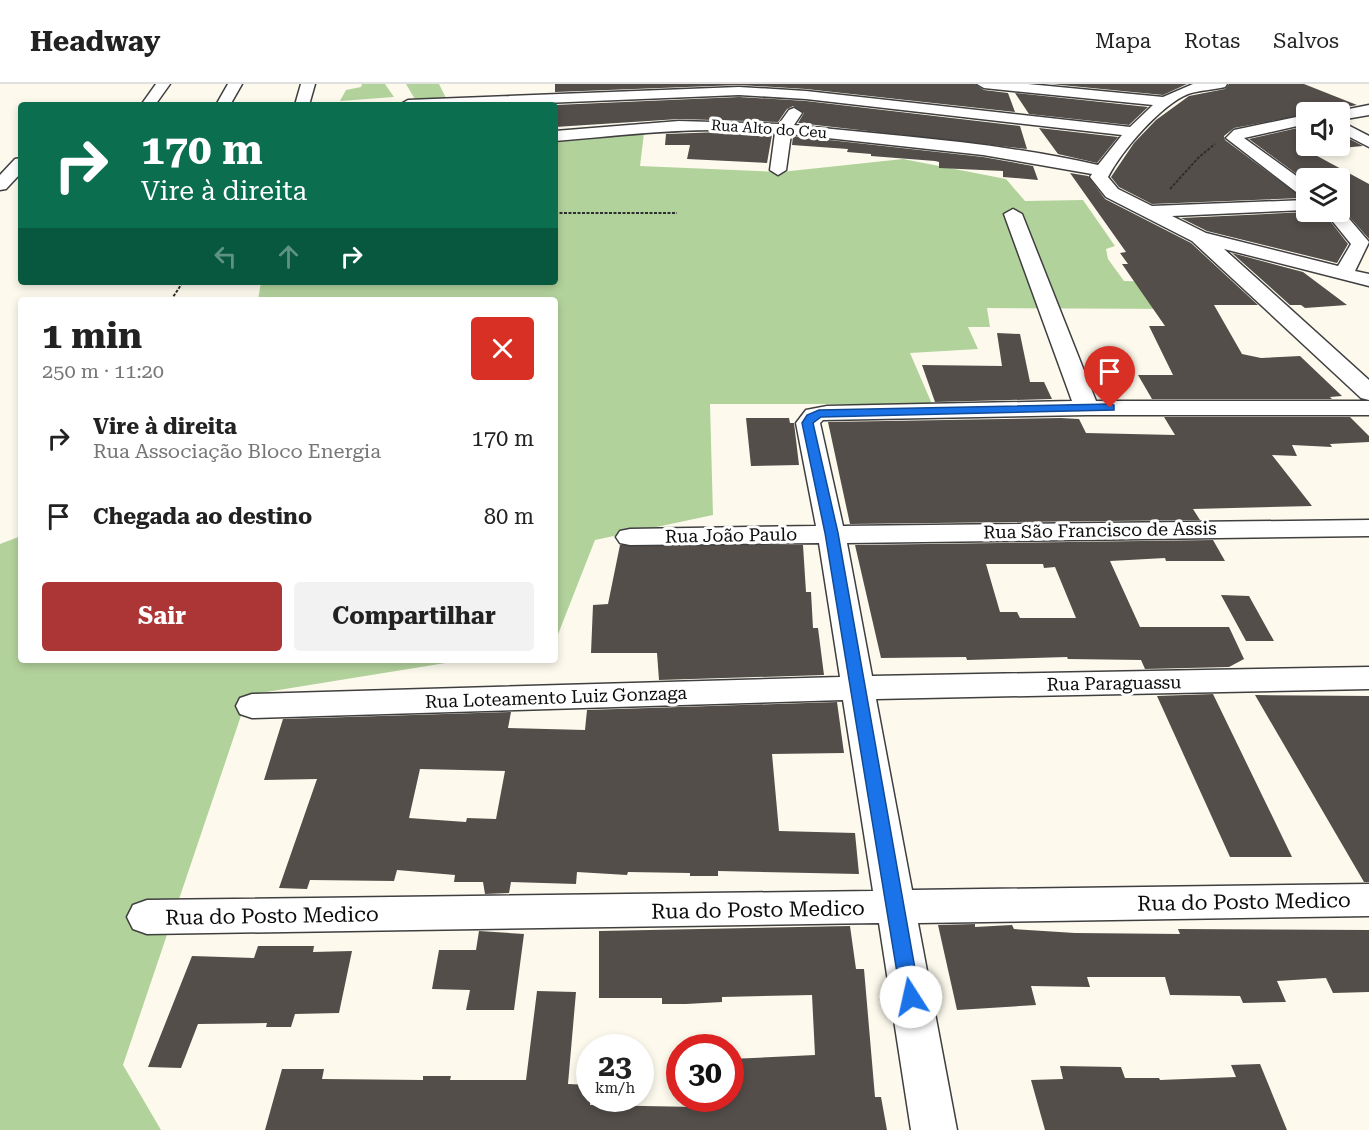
<!DOCTYPE html>
<html lang="pt">
<head>
<meta charset="utf-8">
<style>
	body { margin:0; font-family:"Roboto Serif",serif; background:#f2f2f2; color:#222; height:100vh; display:flex; flex-direction:column; font-size:22px; white-space:nowrap }
	* { box-sizing:border-box; margin:0 }
	p { font-size:20px; color:#767676 }
	.icon { flex:none; width:33px; height:33px; fill:none; stroke:currentColor; stroke-width:2; stroke-linecap:round; stroke-linejoin:round }
	.map { position:relative; flex:1; overflow:hidden }
	.side { position:absolute; left:18px; top:213px; width:540px; height:366px; display:flex; flex-direction:column; background:#fff; border-radius:6px; box-shadow:0 3px 9px #0003 }
	.side>* { flex:none }
	.banner { position:absolute; left:18px; top:18px; width:540px; height:183px; border-radius:6px; box-shadow:0 3px 9px #0003; background:#0b6e4f; color:#fff; overflow:hidden }
	.buttons { position:absolute; left:1296px; top:18px; display:grid; gap:12px }
	.buttons a { display:grid; place-items:center; width:54px; height:54px; border-radius:6px; background:#fff; box-shadow:0 3px 9px #0003; font-size:30px }
	.speed { position:absolute; left:576px; top:950px; display:flex; gap:12px; font-size:30px; font-weight:700; text-align:center }
	.speed>* { display:grid; place-content:center; width:78px; height:78px; border-radius:50%; background:#fff; box-shadow:0 3px 9px #0003; line-height:1 }
	.speed small { font-size:15px; font-weight:400 }
	.speed .limit { border:9px solid #d22; background:#fff; color:#111 }
	.pin { position:absolute; display:grid; place-items:center; width:51px; height:51px; color:#fff; margin:-62px -26px; border-radius:50% 50% 50% 0; rotate:-45deg; box-shadow:0 0 6px #0007 }
	.pin .icon { rotate:45deg }
	.me { position:absolute; width:66px; margin:-33px; rotate:350deg; stroke-linejoin:round; filter:drop-shadow(0 0 4px #0008) }
	.turn { display:flex; align-items:center; gap:21px; height:126px; padding:0 24px; font-size:27px }
	.turn .icon { width:78px; height:78px; stroke-width:2.5 }
	.turn b { display:block; font-size:42px; line-height:51px }
	.lanes { display:flex; align-items:center; height:57px; padding:0 24px; background:#0003; justify-content:center; gap:30px; direction:ltr }
	.lanes .off { opacity:.35 }
	.round { display:grid; place-items:center; flex:none; width:63px; height:63px; border-radius:6px; background:#f2f2f2 }
	.head { display:flex; align-items:center; justify-content:space-between; height:102px; padding:0 24px }
	h1 { font-size:36px; font-weight:700; line-height:45px }
	.primary-button { display:flex; gap:12px; margin-top:auto; padding:12px 24px }
	.primary-button a { flex:1; height:69px; border-radius:6px; background:#ab3635; color:#fff; font-size:24px; font-weight:700; line-height:69px; text-align:center }
	.primary-button a+a { background:#f2f2f2; color:#222 }
	ul { padding:0; list-style:none }
	li { display:flex; align-items:center; gap:18px; height:78px; padding:0 24px }
	li div { flex:1 }
	li b { display:block; font-size:22px }
	li em { font-style:normal }
	header { display:flex; align-items:center; gap:36px; box-sizing:border-box; height:84px; padding:0 30px; background:#fff; border-bottom:2px solid #e0e0e0 }
	header strong { font-size:28px }
	nav { display:flex; gap:33px; margin-inline-start:auto; font-size:21px }
	.map>svg:first-child { display:block }
	.forest { fill:#b2d29c }
	.building { fill:#534e4a; fill-rule:evenodd }
	.lines { fill:none; stroke-linecap:round; stroke-linejoin:round }
	.minor-casing { stroke:#3f3f3f; stroke-width:3 }
	.path { stroke:#2e2e2e; stroke-width:2; stroke-dasharray:3 1.5; stroke-linecap:butt }
	.minor { fill:#fff; fill-rule:evenodd }
	.route { fill:#1a73e8; stroke:#114b97; stroke-width:1.5 }
	.labels { text-anchor:middle; dominant-baseline:central; stroke-width:6; stroke-linejoin:round; paint-order:stroke }
	.far-street-label { font-size:15px; fill:#0c0c0c; stroke:#fff }
	.street-label { font-size:18px; fill:#0c0c0c; stroke:#fff }
	.near-street-label { font-size:21px; fill:#0c0c0c; stroke:#fff }
</style>
</head>
<body>
<header>
<strong>Headway</strong>
<nav><a>Mapa</a><a>Rotas</a><a>Salvos</a></nav>
</header>
<div class="map">
<svg width="1369" height="1046" viewBox="0 0 1369 1046">
	<rect width="100%" height="100%" fill="#fdfaed"/>
	<!-- forest -->
	<path class="forest" d="M362 0H385L394 13 340 17 346 6 361 3Z
		M406 0H439L447 16 416 17Z
		M644 49 640 82 781 88 903 75 1006 95 1025 117 1083 116 1115 162 1106 165 1108 175 1124 197 1166 198 1184 225 987 224 990 243H968L978 265 910 269 932 320H710L713 431 595 456 555 558V216H258L261 198H555V56Z
		M21 452V576H464L248 611 123 981 161 1046H0V460Z"/>
	<!-- building -->
	<path class="building" d="M555 0H975L984 6 1008 9 1015 28 806 5 739 1 555 8Z
		M1051 0H1187L1163 11Z
		M1229 0H1304L1357 21 1234 44 1224 52 1225 56 1303 114 1152 120 1119 103 1111 93 1134 59 1156 36 1189 12 1225 5Z
		M1015 9 1148 23 1129 41 1029 30Z
		M739 13 806 17 1020 42 1027 65 798 39 804 29 793 22 787 25 778 38 679 35 555 43V21Z
		M1306 42V62H1340V50L1363 62 1308 67 1369 100V155L1340 122V94L1306 97 1249 55Z
		M1039 44 1118 53 1097 79 1058 70Z
		M720 48 772 51 767 79 687 75 690 61H665L666 50Z
		M793 52 983 73 1033 82 1038 96 1003 93V87L939 84V78L935 77 871 72V70L847 68 848 65 792 61Z
		M1070 89 1088 92 1105 115 1191 159 1258 221H1214L1242 270 1261 274 1300 272 1342 312 1330 313 1332 315H1152L1138 291H1173L1149 242H1165L1122 180H1128L1120 169 1126 168Z
		M1306 128H1323L1348 160 1337 179 1207 147 1181 134Z
		M1232 169 1303 188 1347 221 1305 224 1301 221H1290Z
		M997 249 1020 250 1030 298H1044L1052 315 935 318 922 281 1002 282Z
		M1164 333H1350L1369 352V358L1330 360 1332 363 1292 361 1297 372 1272 371 1312 422 1193 425 1200 436 850 440 828 338 1061 334 1079 335 1086 349 1175 351Z
		M746 334H789L790 339H794L799 381 751 382Z
		M1213 456 1225 477H1166L1165 474 1110 477 1140 543H1229L1244 575 1229 583 1145 585 1141 576 1068 575 1067 573 967 576 966 573 881 574 855 461ZM986 480H1043L1044 484 1055 483 1076 534H1020L1017 528H1000Z
		M620 461H803L806 508H811L813 544H818L824 591 659 596 657 569H591L593 521 608 520Z
		M1221 511 1249 512 1274 557H1246Z
		M1213 610 1292 773H1230L1157 612Z
		M1255 611 1369 612V798H1364Z
		M837 618 844 669 772 670 779 747 855 749 859 790 718 787V792H690V789L628 788 627 791 577 788 576 800 511 798 509 809 485 810 483 798H454L455 791 397 786 394 797 310 796 307 805 279 804 317 695 264 696 283 635 511 628 508 644 585 646 587 626ZM420 685 505 687 496 735 467 734 466 738 409 734Z
		M975 840V843L1012 841 1014 845 1075 849 1180 850 1178 845 1369 846V908L1333 909 1326 894 1277 897 1286 918 1243 919 1240 912 1170 911 1165 893H1087L1090 903 1031 902 1036 921 957 926 938 841Z
		M850 842 856 885H864L875 1013H881L887 1046H265L282 985H324L322 995 423 996V992H451L450 996H526L537 907 576 908 568 1000 590 1001V1021L697 1023 696 1014H730V975L815 971 812 911 722 913V918L686 920H662V914H599V847Z
		M479 847 524 850 514 926H466L470 906 432 905 439 866H476Z
		M258 862H314L313 868 352 867 339 929 295 930 291 943H266L267 939 198 940 181 984 148 983 192 872 254 874Z
		M1260 980 1287 1046H1045L1031 996 1063 995 1060 982 1121 983 1125 994H1159L1160 996 1236 993 1231 981Z"/>
	<g class="lines">
		<!-- minor casing -->
		<g class="minor-casing">
			<path id="minor" d="M156 0H170L155 21H141Z
				M228 0H242L230 21H216Z
				M301 0H315L309 21H295Z
				M977 0H1028L1163 13 1193 0H1227L1225 3C1213 6 1200 6 1188 10 1161 21 1122 66 1108 93L1118 105 1152 122 1306 116V126L1172 132 1206 149 1338 182 1351 160 1325 128H1340V124L1369 158 1355 187 1369 190V202L1224 165 1369 296V316L1361 314 1192 157 1106 113 1090 93 1092 90 983 71 791 50 786 86 778 91 770 86 775 49C702 41 628 51 555 57V47L679 37 779 40 789 26 794 24 802 29 794 41C895 52 998 58 1098 81L1122 51 806 15 739 11 495 21 401 20 408 16 739 3 806 7 1130 43 1153 21 984 4Z
				M1369 21V31L1340 36V28H1334Z
				M1306 31V40L1244 54 1306 99V112L1300 111 1226 54 1234 46Z
				M1340 37 1369 52V63L1340 48Z
				M21 74V89L6 105 0 106V91L15 75Z
				M1013 125 1022 130 1096 317H1369V331H1087L823 336 820 339 843 442 1369 436V452L847 459 872 592 1369 583V605L876 615 912 806 1369 800V832L918 839 957 1046H911L879 839 147 850 133 845 127 833 133 821 147 816 873 807 843 616 252 634 240 630 236 622 240 614 252 610 840 593 819 459 630 461 620 459 616 453 620 447 630 445 816 442 796 339 806 326 827 322 1072 317 1004 130Z"/>
		</g>
		<!-- path -->
		<path class="path" d="M1170 105 1199 73 1215 60
			M555 129H677
			M171 216 183 198"/>
		<!-- minor -->
		<use href="#minor" class="minor"/>
	</g>
	<!-- route -->
	<path class="route" d="M1110 320 1114 321V326L821 333 813 339 838 449 920 913 917 919 911 922 904 919 901 913 825 449 802 339 807 331 819 326Z"/>
	<g class="labels">
		<!-- far-street labels -->
		<g class="far-street-label">
			<text transform="translate(769 45) rotate(4)">Rua Alto do Ceu</text>
		</g>
		<!-- street labels -->
		<g class="street-label">
			<text transform="translate(1100 446) rotate(-1)">Rua São Francisco de Assis</text>
			<text transform="translate(731 451) rotate(-1)">Rua João Paulo</text>
			<text transform="translate(1114 599) rotate(-1)">Rua Paraguassu</text>
			<text transform="translate(556 613) rotate(-2)">Rua Loteamento Luiz Gonzaga</text>
		</g>
		<!-- near-street labels -->
		<g class="near-street-label">
			<text transform="translate(1244 818) rotate(-1)">Rua do Posto Medico</text>
			<text transform="translate(758 826) rotate(-1)">Rua do Posto Medico</text>
			<text transform="translate(272 832) rotate(-1)">Rua do Posto Medico</text>
		</g>
	</g>
</svg>
<div class="buttons">
<a><svg class="icon" aria-label="sound" viewBox="0 0 24 24"><path d="M4 9h4l5-4v14l-5-4H4zM17 9q2 3 0 6"/></svg></a>
<a><svg class="icon" aria-label="layers" viewBox="0 0 24 24"><path d="M12 4l9 5-9 5-9-5zM3 14l9 5 9-5"/></svg></a>
</div>
<div class="speed"><div>23<small>km/h</small></div><div class="limit">30</div></div>
<div class="pin" style="left:1110px;top:324px;background:#d93025"><svg class="icon" aria-label="arrive" viewBox="0 0 24 24"><path d="M6 21V4h12l-3 4 3 4H6"/></svg></div>
<svg class="me" style="left:911px;top:913px" viewBox="-20 -20 40 40"><circle r="19" fill="#fff"/><path d="M0-13L10 11 0 6-10 11z" fill="#1a73e8"/></svg>
<div class="banner">
<div class="turn"><svg class="icon" aria-label="right" viewBox="0 0 24 24"><path d="M7 20v-9h11M14 6l5 5-5 5"/></svg><div><b>170 m</b>Vire à direita</div></div>
<div class="lanes"><svg class="icon off" aria-label="left" viewBox="0 0 24 24"><path d="M17 20v-9H6M10 6l-5 5 5 5"/></svg><svg class="icon off" aria-label="ahead" viewBox="0 0 24 24"><path d="M12 20V5M6 11l6-6 6 6"/></svg><svg class="icon" aria-label="right" viewBox="0 0 24 24"><path d="M7 20v-9h11M14 6l5 5-5 5"/></svg></div>
</div>
<section class="side">
<div class="head"><div><h1>1 min</h1><p>250 m · 11:20</p></div><a class="round" style="background:#d93025;color:#fff"><svg class="icon" aria-label="close" viewBox="0 0 24 24"><path d="M6 6l12 12M18 6L6 18"/></svg></a></div>
<ul>
<li><svg class="icon" aria-label="right" viewBox="0 0 24 24"><path d="M7 20v-9h11M14 6l5 5-5 5"/></svg><div><b>Vire à direita</b><p>Rua Associação Bloco Energia</p></div><em>170 m</em></li>
<li><svg class="icon" aria-label="arrive" viewBox="0 0 24 24"><path d="M6 21V4h12l-3 4 3 4H6"/></svg><div><b>Chegada ao destino</b></div><em>80 m</em></li>
</ul>
<div class="primary-button"><a>Sair</a><a>Compartilhar</a></div>
</section>
</div>
</body>
</html>
